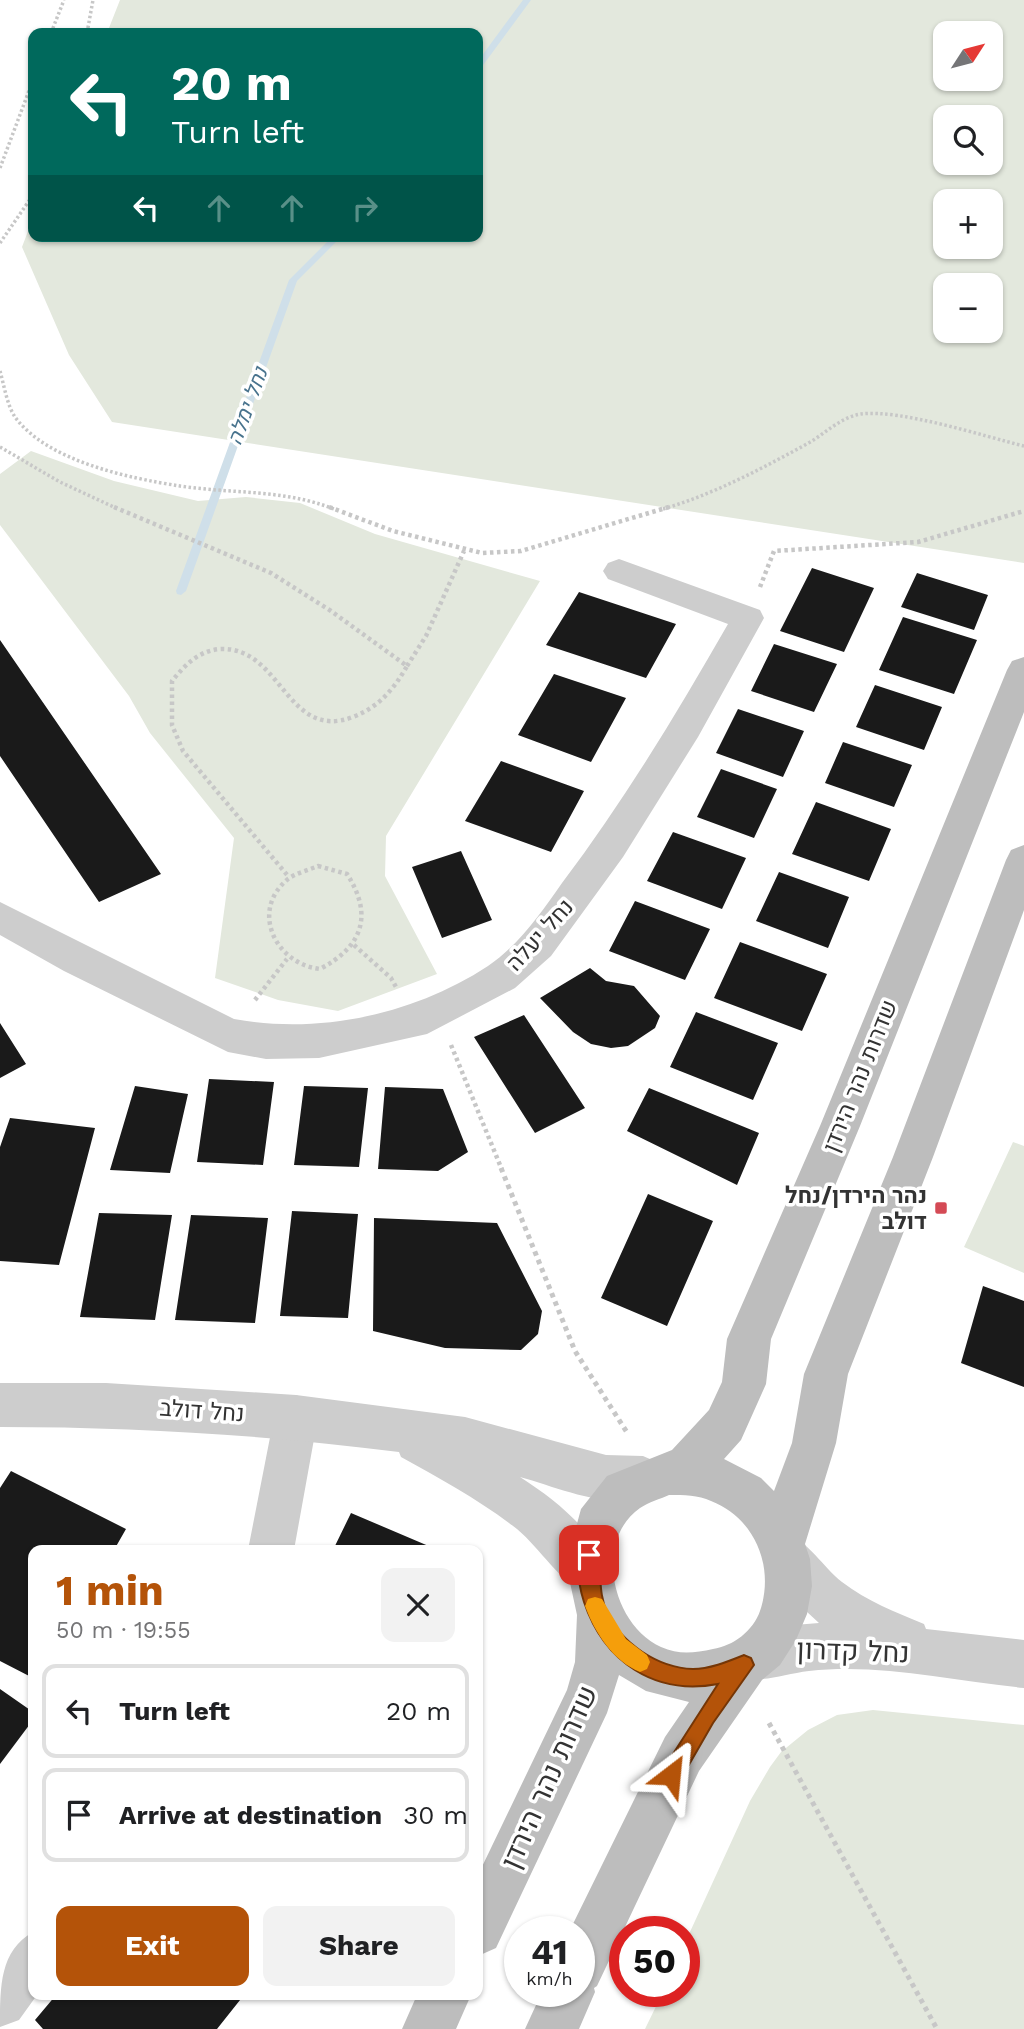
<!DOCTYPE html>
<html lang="en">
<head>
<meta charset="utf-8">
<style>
	body { margin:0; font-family:"Work Sans",Heebo,sans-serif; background:#f2f2f2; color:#202124; height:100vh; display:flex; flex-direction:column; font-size:26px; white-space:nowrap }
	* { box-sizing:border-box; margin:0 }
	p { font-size:23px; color:#757577 }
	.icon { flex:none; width:38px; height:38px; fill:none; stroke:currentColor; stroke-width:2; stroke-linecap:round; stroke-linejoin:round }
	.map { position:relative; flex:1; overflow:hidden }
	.sheet { position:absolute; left:28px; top:1545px; width:455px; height:455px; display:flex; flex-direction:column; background:#fff; border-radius:14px; box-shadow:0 2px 5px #0004 }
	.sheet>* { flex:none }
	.guide { position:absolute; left:28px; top:28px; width:455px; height:214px; border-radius:14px; box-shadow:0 2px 5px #0004; background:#00695c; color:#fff; overflow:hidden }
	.needle { width:46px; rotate:54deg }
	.buttons { position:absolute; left:933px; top:21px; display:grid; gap:14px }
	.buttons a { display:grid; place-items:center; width:70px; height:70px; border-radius:14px; background:#fff; box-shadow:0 2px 5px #0004; font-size:35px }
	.speed { position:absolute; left:504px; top:1916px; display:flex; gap:14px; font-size:35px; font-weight:700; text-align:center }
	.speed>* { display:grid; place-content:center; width:91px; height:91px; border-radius:50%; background:#fff; box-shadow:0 2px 5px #0004; line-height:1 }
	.speed small { font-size:18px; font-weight:400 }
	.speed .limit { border:10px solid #d22; background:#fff; color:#111 }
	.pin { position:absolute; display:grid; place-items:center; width:60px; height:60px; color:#fff; margin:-30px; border-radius:14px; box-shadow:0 4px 10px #0006 }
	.me { position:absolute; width:77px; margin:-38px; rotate:29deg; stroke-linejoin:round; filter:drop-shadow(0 0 5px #0008) }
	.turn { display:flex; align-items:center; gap:24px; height:147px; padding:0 28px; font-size:32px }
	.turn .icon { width:91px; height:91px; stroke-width:2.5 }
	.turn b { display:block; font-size:49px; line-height:60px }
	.lanes { display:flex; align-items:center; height:66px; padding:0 28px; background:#0003; justify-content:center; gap:35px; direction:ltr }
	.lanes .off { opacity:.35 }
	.round { display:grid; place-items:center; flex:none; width:74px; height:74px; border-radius:14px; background:#f2f2f2 }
	.overview { display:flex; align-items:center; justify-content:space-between; height:119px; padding:0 28px }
	h1 { font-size:42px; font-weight:700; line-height:52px; color:#b45309 }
	.primary-button { display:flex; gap:14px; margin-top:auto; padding:14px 28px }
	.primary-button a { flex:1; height:80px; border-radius:14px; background:#b45309; color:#fff; font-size:28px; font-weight:700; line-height:80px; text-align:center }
	.primary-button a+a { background:#f2f2f2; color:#202124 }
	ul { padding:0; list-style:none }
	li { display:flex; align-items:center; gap:21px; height:94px; margin:0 14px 10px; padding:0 14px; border:4px solid #e0e0e0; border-radius:14px }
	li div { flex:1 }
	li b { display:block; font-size:26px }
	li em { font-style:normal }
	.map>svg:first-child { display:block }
	.green { fill:#e3e8dd; fill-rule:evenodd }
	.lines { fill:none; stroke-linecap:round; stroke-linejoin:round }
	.stream { fill:#cfdfe9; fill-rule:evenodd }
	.building { fill:#1a1a1a }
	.path-far2 { stroke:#c7c7c7; stroke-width:3.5; stroke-dasharray:2.5 2.5; stroke-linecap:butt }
	.path-far1 { stroke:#c7c7c7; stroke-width:4.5; stroke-dasharray:3.5 3.5; stroke-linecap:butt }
	.path { stroke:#c7c7c7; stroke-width:5; stroke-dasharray:4.5 4.5; stroke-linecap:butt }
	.minor { fill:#cdcdcd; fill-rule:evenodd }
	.tertiary { fill:#cdcdcd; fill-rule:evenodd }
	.secondary { fill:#bdbdbd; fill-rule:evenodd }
	.route { fill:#b45309; stroke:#753606; stroke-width:2 }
	.slow { fill:#f59e0b }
	.poi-dot { fill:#d44a55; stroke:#fff; stroke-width:2.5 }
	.labels { text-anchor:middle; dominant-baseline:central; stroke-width:7; stroke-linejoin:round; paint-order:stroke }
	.far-water-label { font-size:21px; font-style:italic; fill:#48738d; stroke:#fff }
	.street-label { font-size:23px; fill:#333; stroke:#fff }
	.poi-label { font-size:23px; font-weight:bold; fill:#333; stroke:#fff; text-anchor:end }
	.near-street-label { font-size:28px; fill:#333; stroke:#fff }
</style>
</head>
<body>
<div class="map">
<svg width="1024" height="2029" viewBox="0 0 1024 2029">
	<rect width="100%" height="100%" fill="#fff"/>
	<!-- green -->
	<path class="green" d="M120 0H1024V563L112 422 69 355 22 247 33 218V236H478V33H107ZM945 33H990V79H945ZM945 117H990V163H945ZM945 201H990V247H945ZM945 285H990V331H945Z
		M31 451 114 481 198 501 246 497 300 503 375 534 540 581 386 836 385 876 437 974 338 1011 278 1000 215 978 234 838 150 733 129 696 0 525V474Z
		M1013 1142 1024 1146V1273L964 1247Z
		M873 1710 1024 1725V2029H645L663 1992H684V1945L750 1801 770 1767 781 1752 808 1730 837 1715Z"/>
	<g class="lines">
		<!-- stream -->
		<path class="stream" d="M523 0H531L481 68H478V61Z
			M333 236H342L297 281 186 591 181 595 177 594 176 591 289 280Z"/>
	</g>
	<!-- building -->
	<path class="building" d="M812 568 874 588 844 652 780 631Z
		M917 573 988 595 974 630 901 607Z
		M579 592 676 624 646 678 546 645Z
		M903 617 977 640 954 694 879 670Z
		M0 640 161 874 99 902 0 756Z
		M774 644 837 664 814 712 751 691Z
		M554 674 626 698 591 762 518 735Z
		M875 685 942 707 924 750 856 727Z
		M738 709 804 731 783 777 716 753Z
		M843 742 912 765 894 807 825 783Z
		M501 761 584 791 551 852 465 821Z
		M721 769 777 789 754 838 697 817Z
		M816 802 891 829 869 881 792 854Z
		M673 832 746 858 722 909 647 881Z
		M461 851 492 920 442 938 412 867Z
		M779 872 849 897 828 948 756 921Z
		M635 901 710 929 685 980 609 951Z
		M740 942 827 974 802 1031 714 998Z
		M590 968 606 981 634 986 660 1016 655 1028 628 1046 611 1048 591 1044 573 1032 540 998Z
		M696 1012 778 1043 753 1100 670 1067Z
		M524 1015 585 1108 535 1133 474 1037Z
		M0 1023 26 1064 0 1078Z
		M209 1079 274 1082 263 1165 197 1162Z
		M135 1086 188 1094 170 1173 110 1170Z
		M304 1086 368 1088 359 1167 294 1165Z
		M385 1087 443 1089 468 1152 438 1171 378 1169Z
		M649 1088 759 1133 737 1185 627 1131Z
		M10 1118 95 1128 59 1265 0 1261V1147Z
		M648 1194 713 1221 667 1326 601 1298Z
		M292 1211 358 1214 348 1318 280 1316Z
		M99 1213 172 1215 155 1320 80 1317Z
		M191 1215 268 1218 255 1323 175 1320Z
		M374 1218 497 1223 542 1311 538 1334 521 1350 445 1348 373 1331Z
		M983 1286 1024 1301V1387L961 1363Z
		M11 1471 126 1529 114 1550H33V1678L0 1661V1488Z
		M351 1513 438 1550H333Z
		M0 1689 33 1712V1720L0 1764Z
		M56 1995H244L217 2029H43L35 2020Z"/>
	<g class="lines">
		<!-- path-far2 -->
		<path class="path-far2" d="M51 33 64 0
			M87 33 93 0
			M0 168 33 80
			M0 243 33 195
			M0 371C4 385 7 405 15 417 47 461 128 478 180 486 233 494 283 489 334 509
			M0 447 60 482 118 509
			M663 509C714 494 759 470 805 445 824 435 840 417 861 414 901 409 983 436 1024 446"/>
		<!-- path-far1 -->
		<path class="path-far1" d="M114 507 271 573 331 611 407 666C394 689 379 707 353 717 286 742 282 646 220 649 198 651 185 665 172 681V725L183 751 288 876
			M329 507 393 531 482 553 521 551 669 507
			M760 587 774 551 918 542 1024 511
			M407 666 426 636 464 551
			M318 866 347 874C374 916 362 947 320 969 276 964 249 911 288 879 296 873 309 870 318 866Z
			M354 945 391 978 396 987
			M255 1000 287 959
			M451 1045 502 1170"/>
		<!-- path -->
		<path class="path" d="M501 1168 575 1351 628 1434
			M769 1723 937 2029"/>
		<!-- minor -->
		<path class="minor" d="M619 559 760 610 764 618 698 737 623 857 551 956 515 988 427 1034 319 1058 266 1059 228 1052 64 971 0 935V902L234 1019C320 1035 415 1014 488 966 519 945 541 913 562 883 624 801 677 713 728 624L608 579 603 571 608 563Z
			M296 1395 312 1402 318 1417 294 1550H248L274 1417 280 1402Z
			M786 1533C810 1543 822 1566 842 1582 867 1601 895 1612 924 1624L926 1629 1024 1640V1688C954 1681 880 1663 809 1671 783 1674 760 1685 736 1675L729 1658 736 1641 782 1626 819 1623 781 1588 763 1556 770 1540Z
			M33 1932V1995H37L19 2020 0 2027C0 1985 0 1951 33 1932Z"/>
		<!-- tertiary -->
		<path class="tertiary" d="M0 1383H106L296 1395 465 1417 606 1455 643 1456 659 1463 666 1479 659 1495C615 1513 563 1489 520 1477 556 1500 594 1531 611 1571L604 1587 588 1594C559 1582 541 1549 517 1529 481 1501 441 1479 401 1457L399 1452C267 1435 134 1427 0 1427Z"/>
		<!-- secondary -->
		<path class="secondary" d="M1024 657V712L860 1126 771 1339 766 1384 741 1440 724 1459 761 1478 774 1491 792 1443 804 1374 893 1157 1006 860 1011 850 1024 845V910L933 1157 848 1374 836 1443 805 1544 810 1559 812 1586 807 1614 796 1640 780 1665 762 1680 699 1771 597 1986 594 1988 595 1992 579 2029H525L542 1992H579V1932H569L665 1737 689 1702 646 1691 619 1675 607 1713 496 1948 478 1956V1875L567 1690 575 1662 577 1615 566 1564 581 1509 607 1476 672 1450 709 1410 722 1382 727 1339 820 1126 1007 670 1012 661ZM669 1495C684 1495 698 1495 711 1501 755 1518 775 1567 760 1611 753 1631 733 1646 713 1649 694 1653 679 1655 661 1647 612 1625 593 1541 640 1508 649 1502 660 1499 669 1495Z
			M417 1995H471L456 2029H402Z"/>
	</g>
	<!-- route -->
	<path class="route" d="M589 1546 595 1548C603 1568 597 1591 607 1612 621 1643 658 1668 693 1669 710 1669 729 1661 744 1655L751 1658 754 1665 713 1723 679 1782 671 1785 664 1782 661 1775 664 1768 718 1684C655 1696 604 1662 584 1602 579 1586 575 1564 582 1548Z"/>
	<!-- slow -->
	<path class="slow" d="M595 1597 602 1599 626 1639 647 1655 650 1662 647 1669 640 1672C613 1661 595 1633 585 1606L588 1599Z"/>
	<!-- markers -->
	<rect class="poi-dot" x="934" y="1201" width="14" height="14" rx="3.5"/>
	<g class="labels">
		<!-- far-water labels -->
		<g class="far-water-label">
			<text transform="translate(247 406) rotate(-70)">נחל ימלה</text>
		</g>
		<!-- street labels -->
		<g class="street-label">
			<text transform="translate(540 935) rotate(-48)">נחל יעלה</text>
			<text transform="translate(860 1076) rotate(-68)">שדרות נהר הירדן</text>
			<text transform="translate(202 1411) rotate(4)">נחל דולב</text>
		</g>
		<!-- poi labels -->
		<g class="poi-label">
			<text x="927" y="1195">נהר הירדן/נחל<tspan x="927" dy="26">דולב</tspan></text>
		</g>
		<!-- near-street labels -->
		<g class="near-street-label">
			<text transform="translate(853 1651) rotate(2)">נחל קדרון</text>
			<text transform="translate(549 1777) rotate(-66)">שדרות נהר הירדן</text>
		</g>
	</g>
</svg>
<div class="buttons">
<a><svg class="needle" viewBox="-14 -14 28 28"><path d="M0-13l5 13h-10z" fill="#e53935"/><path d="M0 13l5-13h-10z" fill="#757577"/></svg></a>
<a><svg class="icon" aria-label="search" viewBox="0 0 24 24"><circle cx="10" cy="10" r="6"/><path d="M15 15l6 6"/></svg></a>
<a>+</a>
<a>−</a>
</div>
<div class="speed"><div>41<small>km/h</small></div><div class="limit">50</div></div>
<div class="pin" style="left:589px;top:1555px;background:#d93025"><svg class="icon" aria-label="arrive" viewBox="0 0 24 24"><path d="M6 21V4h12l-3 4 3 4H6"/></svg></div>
<svg class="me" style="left:671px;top:1775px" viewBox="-20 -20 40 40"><path d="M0-17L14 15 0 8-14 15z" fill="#b45309" stroke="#fff" stroke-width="4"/></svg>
<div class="guide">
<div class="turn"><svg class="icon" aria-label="left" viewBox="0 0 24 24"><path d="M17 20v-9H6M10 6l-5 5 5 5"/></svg><div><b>20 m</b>Turn left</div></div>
<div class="lanes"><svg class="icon" aria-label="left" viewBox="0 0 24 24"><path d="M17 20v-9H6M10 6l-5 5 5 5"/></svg><svg class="icon off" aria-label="ahead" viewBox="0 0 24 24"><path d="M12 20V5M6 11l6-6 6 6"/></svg><svg class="icon off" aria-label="ahead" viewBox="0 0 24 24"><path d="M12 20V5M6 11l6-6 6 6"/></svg><svg class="icon off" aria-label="right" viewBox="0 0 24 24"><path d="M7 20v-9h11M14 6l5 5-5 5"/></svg></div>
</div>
<section class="sheet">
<div class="overview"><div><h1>1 min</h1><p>50 m · 19:55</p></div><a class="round"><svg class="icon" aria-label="close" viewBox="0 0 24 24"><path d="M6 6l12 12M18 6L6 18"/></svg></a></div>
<ul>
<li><svg class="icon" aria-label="left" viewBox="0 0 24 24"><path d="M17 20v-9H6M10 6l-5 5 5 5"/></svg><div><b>Turn left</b></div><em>20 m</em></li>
<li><svg class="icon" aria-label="arrive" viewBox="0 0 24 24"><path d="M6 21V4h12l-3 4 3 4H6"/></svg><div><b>Arrive at destination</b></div><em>30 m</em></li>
</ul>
<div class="primary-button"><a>Exit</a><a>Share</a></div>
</section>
</div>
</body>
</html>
